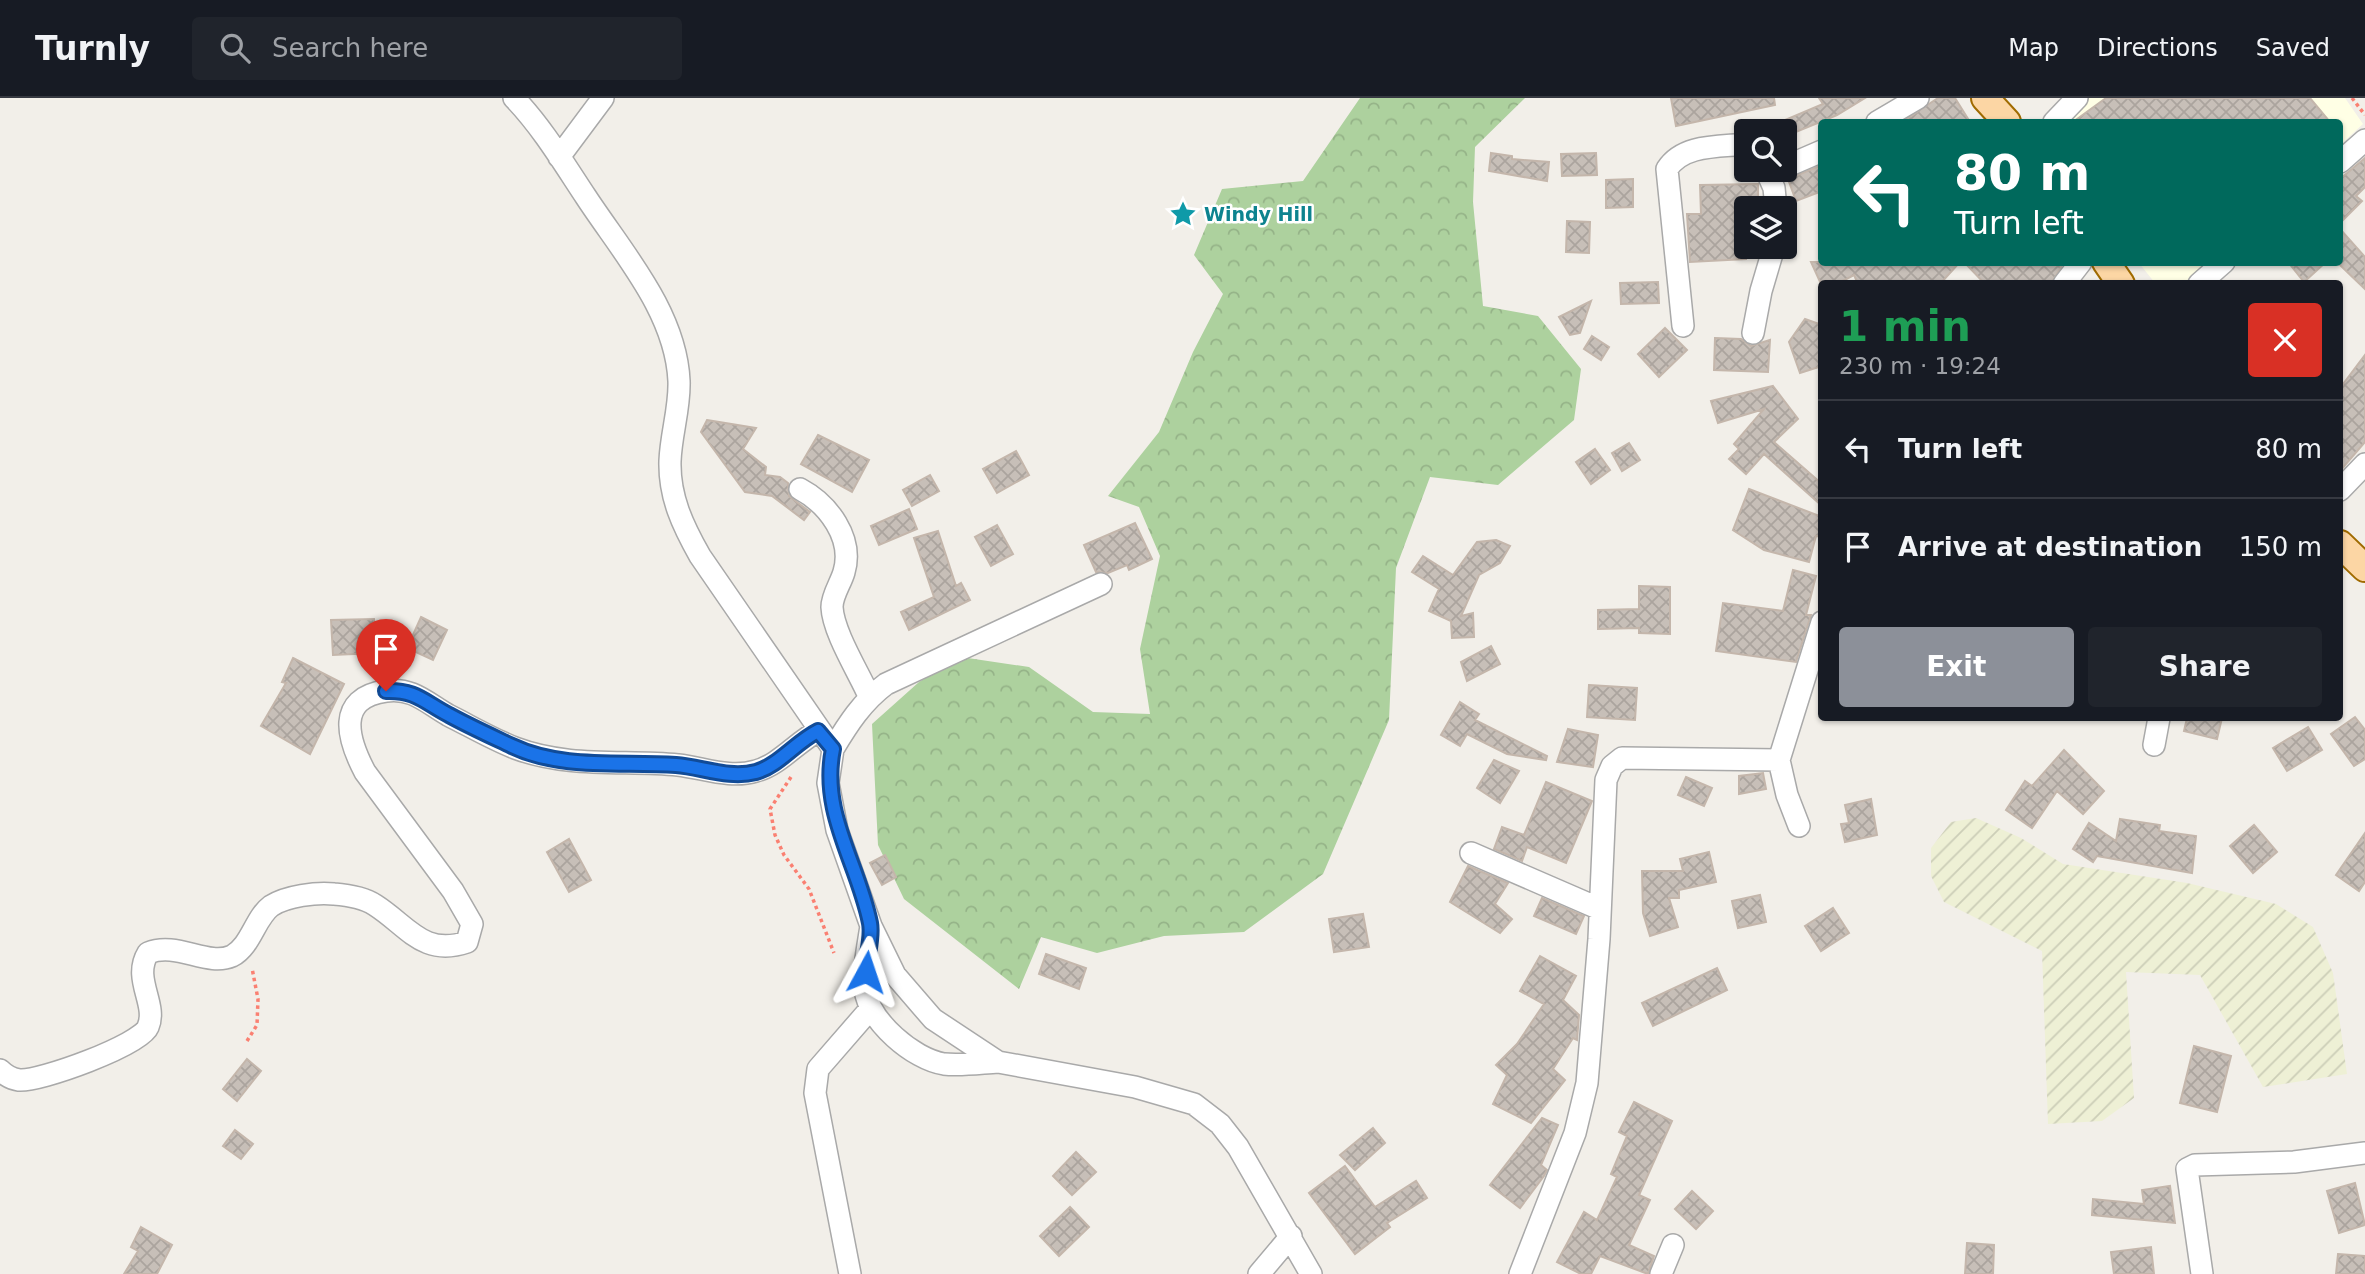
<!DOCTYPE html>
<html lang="en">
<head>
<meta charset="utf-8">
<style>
	body { margin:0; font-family:"DejaVu Sans",sans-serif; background:#20242c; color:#f1f3f6; height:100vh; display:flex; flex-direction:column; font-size:26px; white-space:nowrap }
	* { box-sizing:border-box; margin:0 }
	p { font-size:23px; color:#9ea1a6 }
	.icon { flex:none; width:38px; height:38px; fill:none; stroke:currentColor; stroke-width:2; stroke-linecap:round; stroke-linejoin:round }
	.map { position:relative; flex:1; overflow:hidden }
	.sheet { position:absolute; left:1818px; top:182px; width:525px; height:441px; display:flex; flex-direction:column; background:#171b24; border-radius:7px; box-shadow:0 2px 5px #0004 }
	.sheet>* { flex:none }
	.hud { position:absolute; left:1818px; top:21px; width:525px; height:147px; border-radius:7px; box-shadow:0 2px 5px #0004; background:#00695c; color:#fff; overflow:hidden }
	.buttons { position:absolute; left:1734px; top:21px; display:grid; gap:14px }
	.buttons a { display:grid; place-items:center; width:63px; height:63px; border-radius:7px; background:#171b24; box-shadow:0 2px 5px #0004; font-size:35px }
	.pin { position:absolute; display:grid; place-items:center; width:60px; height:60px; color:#fff; margin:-72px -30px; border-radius:50% 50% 50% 0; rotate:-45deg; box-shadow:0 0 7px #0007 }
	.pin .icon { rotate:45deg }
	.me { position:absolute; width:77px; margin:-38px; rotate:5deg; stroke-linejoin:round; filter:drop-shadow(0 0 5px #0008) }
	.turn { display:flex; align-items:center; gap:24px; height:147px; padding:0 21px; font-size:32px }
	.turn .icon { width:91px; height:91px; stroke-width:2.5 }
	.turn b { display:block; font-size:49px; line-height:60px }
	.round { display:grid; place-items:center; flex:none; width:74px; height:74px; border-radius:7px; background:#20242c }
	.summary { display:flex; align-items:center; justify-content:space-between; height:119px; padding:0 21px }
	h1 { font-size:42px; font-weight:700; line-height:52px; color:#1e9e55 }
	.cta { display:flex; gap:14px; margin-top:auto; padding:14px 21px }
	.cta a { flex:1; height:80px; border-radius:7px; background:#8c9099; color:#fff; font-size:28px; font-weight:700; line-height:80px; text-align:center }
	.cta a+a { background:#20242c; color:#f1f3f6 }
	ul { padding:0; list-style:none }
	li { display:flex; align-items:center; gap:21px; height:98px; padding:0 21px; border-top:2px solid #363941 }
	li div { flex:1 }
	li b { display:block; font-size:26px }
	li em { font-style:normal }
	header { display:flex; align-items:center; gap:42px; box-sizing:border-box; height:98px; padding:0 35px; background:#171b24; border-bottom:2px solid #363941 }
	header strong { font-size:33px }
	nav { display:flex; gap:38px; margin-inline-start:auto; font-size:24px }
	.search { width:490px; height:63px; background:#20242c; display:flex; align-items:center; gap:18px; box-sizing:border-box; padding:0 24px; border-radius:7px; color:#9ea1a6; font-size:26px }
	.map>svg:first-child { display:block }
	.education { fill:#ffffe5 }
	.farmland { fill:url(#farmland-furrows) }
	.forest { fill:url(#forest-crowns) }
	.building { fill:url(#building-cross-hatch); stroke:#c4b6ab; stroke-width:2 }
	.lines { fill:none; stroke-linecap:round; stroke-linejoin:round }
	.minor-casing { stroke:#a9a9a9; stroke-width:24 }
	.major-casing { stroke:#a06b00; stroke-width:30 }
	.path { stroke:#fa8072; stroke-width:3.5; stroke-dasharray:3.5 3.5; stroke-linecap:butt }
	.minor { stroke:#fff; stroke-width:21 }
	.major { stroke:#fcd6a4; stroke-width:26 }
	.route-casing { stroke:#114b97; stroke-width:18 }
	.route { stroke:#1a73e8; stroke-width:12 }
	.labels { text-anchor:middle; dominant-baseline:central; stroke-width:5; stroke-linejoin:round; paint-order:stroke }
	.culture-label { font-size:19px; font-weight:bold; fill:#0d838f; stroke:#fff; text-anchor:start }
</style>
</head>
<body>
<header>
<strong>Turnly</strong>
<div class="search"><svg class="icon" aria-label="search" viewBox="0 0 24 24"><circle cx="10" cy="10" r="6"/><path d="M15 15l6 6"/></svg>Search here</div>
<nav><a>Map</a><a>Directions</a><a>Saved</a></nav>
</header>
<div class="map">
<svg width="2365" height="1176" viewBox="0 0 2365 1176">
	<defs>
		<pattern id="farmland-furrows" width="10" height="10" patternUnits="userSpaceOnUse" patternTransform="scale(1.75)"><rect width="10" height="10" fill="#eef0d5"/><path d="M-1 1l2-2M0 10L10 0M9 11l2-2" fill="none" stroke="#ccceb7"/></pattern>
		<pattern id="forest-crowns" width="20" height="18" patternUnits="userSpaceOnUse" patternTransform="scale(1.75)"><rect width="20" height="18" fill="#add19e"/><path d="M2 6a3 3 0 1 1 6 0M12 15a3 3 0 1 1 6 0" fill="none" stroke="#95b388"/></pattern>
		<pattern id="building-cross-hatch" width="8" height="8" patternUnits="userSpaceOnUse" patternTransform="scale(1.75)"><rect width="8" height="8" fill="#c7bfb8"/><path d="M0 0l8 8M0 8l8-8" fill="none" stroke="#aba49e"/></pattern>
	</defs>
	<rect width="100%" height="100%" fill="#f2efe9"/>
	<!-- education -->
	<path class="education" d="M2086 0H2345L2363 26 2340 47V24H2065Z
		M2139 165H2207L2183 186 2155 185Z"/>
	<!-- farmland -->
	<path class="farmland" d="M1976 720 2021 740 2063 766 2187 785 2276 806 2313 829 2333 875 2347 976 2263 989 2200 877 2126 874 2134 1000 2102 1023 2048 1026 2042 853 1944 804 1931 778V750L1951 724Z"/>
	<!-- forest -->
	<path class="forest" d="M1360 0H1525L1475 49 1473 104 1483 208 1538 218 1581 271 1574 322 1498 387 1430 379 1396 470 1389 622 1323 776 1244 834 1164 838 1097 855 1041 839 1019 891 904 801 878 747 872 626 919 584 961 559 1029 569 1093 614 1150 616 1140 551 1160 458 1139 409 1108 398 1159 334 1193 254 1223 196 1194 157 1222 91 1303 83Z"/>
	<!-- building -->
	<path class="building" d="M1671 0H1774L1775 7 1676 28Z
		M1819 0H1865L1837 17 1791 36 1785 22 1823 6Z
		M1938 0H1955L1970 24H1902Z
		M2106 0H2310L2330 24H2073Z
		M1491 55 1512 58V61L1549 64 1547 83 1489 73Z
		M1596 55 1597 77 1562 78 1561 56Z
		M2365 60V89L2356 98 2362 103 2340 125V81Z
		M1822 67V93L1796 103 1788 81Z
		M1633 81V109L1606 110V82Z
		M1758 86V105L1746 106V161L1690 164 1687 116H1701L1700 87Z
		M1567 123 1590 124 1589 155 1566 154Z
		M2340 131 2365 159V191L2340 167Z
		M1811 164H1960L1940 186H1858L1854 177 1837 186H1821Z
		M1964 164H2064L2051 186H1985Z
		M2288 164H2326L2304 184Z
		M1658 184 1659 205 1621 206 1620 185Z
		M1591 203 1580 235 1570 237 1559 219Z
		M1805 221 1822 227V268L1800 275 1789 244Z
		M1665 230 1687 252 1659 279 1638 256Z
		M1592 238 1609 249 1601 262 1584 251Z
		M1715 240 1741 241 1751 248 1770 242 1768 274 1714 272Z
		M2365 257V344L2340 373V290Z
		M1773 288 1798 321 1774 344 1822 386V408L1764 356 1746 376 1729 361 1739 351 1734 346 1764 311 1718 325 1711 303Z
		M707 322 756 330 743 351 766 369 765 377 780 379 788 385 789 398 810 414 804 422 772 398 745 394 701 334Z
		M818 337 869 362 852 394 801 366Z
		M1629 345 1640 362 1622 373 1612 355Z
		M1595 351 1610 372 1591 386 1576 364Z
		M1016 353 1029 377 997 395 983 371Z
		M930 377 939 393 912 408 903 392Z
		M1749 391 1822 419V439L1816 438 1809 464 1764 452 1733 432Z
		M909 411 917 431 879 447 871 428Z
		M1135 425 1152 461 1129 472 1127 467 1108 475 1096 474 1084 447Z
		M997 427 1013 456 991 468 975 439Z
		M938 433 956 488 961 485 970 502 909 532 901 514 934 499 914 440Z
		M1496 442 1510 448 1500 465 1479 477 1461 518 1473 515 1474 539 1452 540 1451 523 1429 513 1439 491 1412 474 1423 458 1453 477 1477 444Z
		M1793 472 1816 478 1806 517H1811L1796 564 1716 553 1723 505 1783 513Z
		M1639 488 1670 489V536L1639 535V530L1598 531V512L1639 511Z
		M421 519 447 532 433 562 407 550Z
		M374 521 376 555 333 557 331 522Z
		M1491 548 1500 566 1467 583 1461 564Z
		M293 560 344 586 310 656 261 628 286 585 282 584Z
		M1589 587 1637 590 1635 622 1587 619Z
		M1460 604 1479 616 1475 622 1547 658 1546 662 1507 656 1467 636 1460 648 1441 637Z
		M2355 619 2365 632V661L2354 668 2331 636Z
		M2187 620H2222L2217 641 2184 633Z
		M2308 629 2322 652 2287 673 2273 650Z
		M1568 631 1598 637 1593 669 1557 664Z
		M2064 652 2104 693 2083 716 2057 693 2032 730 2006 712 2025 683 2032 688Z
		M1494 662 1519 673 1500 705 1477 690Z
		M1763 675 1766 691 1739 696V678Z
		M1686 679 1712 690 1704 708 1678 697Z
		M1546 684 1592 703 1566 765 1527 749 1522 763 1494 751 1502 729 1524 737Z
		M1871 701 1877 737 1845 744 1841 726 1849 725 1845 707Z
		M2120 721 2160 727 2159 733 2196 738 2192 775 2097 758 2093 764 2073 751 2089 725 2116 743Z
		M2254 727 2277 754 2253 775 2230 748Z
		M2365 735V784L2359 793 2336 777Z
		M569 741 591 782 569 794 547 754Z
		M1709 754 1716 784 1679 792V800H1669L1678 829 1650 838 1643 815 1642 773H1683L1680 761Z
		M885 757 896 779 882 787 870 765Z
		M1468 768 1508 785 1495 806 1512 821 1500 835 1450 804Z
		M1760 797 1766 824 1738 830 1732 803Z
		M1542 800 1584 818 1576 836 1534 818Z
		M1833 810 1849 835 1821 853 1805 828Z
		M1363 816 1369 849 1334 854 1329 821Z
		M1046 856 1086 870 1079 891 1039 876Z
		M1540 858 1576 878 1563 902 1579 917 1577 942 1573 940 1553 971 1565 982 1531 1025 1493 1006 1507 977 1496 967 1517 946 1544 906 1520 893Z
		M1717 870 1727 892 1653 928 1642 905Z
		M2194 948 2231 958 2217 1014 2180 1005Z
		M247 961 261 973 237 1003 223 991Z
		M1634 1004 1672 1023 1639 1097 1650 1102 1629 1147 1654 1158 1648 1176 1600 1158 1591 1176H1581L1557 1164 1584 1114 1597 1122 1617 1079 1611 1076 1627 1038 1619 1034Z
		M1542 1020 1558 1027 1541 1067 1547 1072 1544 1078 1520 1110 1490 1087Z
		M1373 1030 1385 1045 1355 1072 1340 1057Z
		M235 1032 253 1046 241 1061 223 1048Z
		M1076 1054 1096 1074 1072 1097 1053 1078Z
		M1345 1068 1375 1109 1416 1083 1427 1100 1387 1125 1390 1129 1355 1156 1309 1095Z
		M2355 1085 2365 1127 2339 1135 2327 1093Z
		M2170 1088 2175 1125 2092 1117 2093 1101 2144 1106 2142 1092Z
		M1692 1093 1713 1113 1696 1131 1675 1111Z
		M1070 1109 1089 1129 1059 1158 1040 1138Z
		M141 1129 172 1147 157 1176H124L138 1153 131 1149Z
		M1967 1145 1994 1147 1993 1176H1965Z
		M2151 1149 2154 1176H2114L2111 1154Z
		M2338 1156 2365 1158V1176H2336Z"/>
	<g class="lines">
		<!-- minor casing -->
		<g class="minor-casing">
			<path id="minor" d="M514 0C542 29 564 66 586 99 622 154 676 214 679 283 680 310 671 336 670 363 669 399 683 428 700 458L833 651 828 685 837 732 871 828 895 877 933 921 998 964 1135 989 1194 1006 1220 1026 1238 1049 1311 1176
				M1877 24 1918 0
				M2054 24 2077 0
				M559 59 603 0
				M2340 64 2365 42
				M1785 69 1822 53
				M1766 72 1774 90 1776 110
				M2064 186 2081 164
				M2199 186 2224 164
				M1683 228 1667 71C1683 46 1719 49 1746 46
				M1753 235 1761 193 1774 149
				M800 391C828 406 854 440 844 474 841 485 832 497 832 509 833 534 859 575 869 598
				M2340 392 2365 366
				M2154 647 2159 620
				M833 651C848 626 862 604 886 586L1101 486
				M1779 662 1787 697 1799 728
				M1471 755 1600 811
				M871 828C868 848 863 871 865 892 870 924 913 961 944 966 961 968 981 965 998 964
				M0 972C5 977 12 981 19 982 39 984 141 947 148 929 158 906 132 881 148 855 177 843 207 869 232 858 251 848 255 820 271 808 286 798 317 794 334 796 347 797 363 799 375 807 408 828 423 859 467 844L472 826 453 793 365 674C348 642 335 600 386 593 412 589 427 605 448 617 470 628 492 641 515 650 568 670 623 662 678 667 704 670 730 681 756 673 779 667 797 644 818 633
				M850 1176 815 995 818 971 871 910
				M1259 1176 1291 1138
				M1520 1176 1575 1035 1587 985 1599 841 1606 682 1612 668 1622 660 1779 662 1822 524
				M1661 1176 1673 1147
				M2202 1176 2187 1071 2195 1067 2294 1064 2365 1055"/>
		</g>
		<!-- major casing -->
		<g class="major-casing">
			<path id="major" d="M1985 0 2007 24
				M2106 164 2121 186
				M2340 446 2365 470"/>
		</g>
		<!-- path -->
		<path class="path" d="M2352 0 2365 17
			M791 679 770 711 775 737 784 757 809 791 834 855
			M247 943 257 927 258 901 252 870"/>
		<!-- minor -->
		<use href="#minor" class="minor"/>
		<!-- major -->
		<use href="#major" class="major"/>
	</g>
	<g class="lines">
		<!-- route casing -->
		<g class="route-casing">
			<path id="route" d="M386 593C416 592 424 604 449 617 469 628 491 638 512 648 562 672 622 663 676 667 702 669 729 681 756 674 778 668 796 644 818 633L833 651C820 715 858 765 870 825 873 840 866 859 866 874"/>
		</g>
		<!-- route -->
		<use href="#route" class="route"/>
	</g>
	<!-- icons -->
	<defs>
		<g id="sight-bare" transform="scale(2.1)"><path d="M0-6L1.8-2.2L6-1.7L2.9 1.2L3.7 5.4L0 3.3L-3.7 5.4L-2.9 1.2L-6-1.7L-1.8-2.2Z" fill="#0f9aa8" stroke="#fff" stroke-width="2.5" paint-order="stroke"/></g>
	</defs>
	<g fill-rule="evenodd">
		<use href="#sight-bare" x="1183" y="116"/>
	</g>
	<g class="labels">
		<!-- culture labels -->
		<g class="culture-label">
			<text x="1204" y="116">Windy Hill</text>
		</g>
	</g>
</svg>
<div class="buttons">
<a><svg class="icon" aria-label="search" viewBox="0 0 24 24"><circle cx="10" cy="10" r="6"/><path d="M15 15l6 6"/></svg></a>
<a><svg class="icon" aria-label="layers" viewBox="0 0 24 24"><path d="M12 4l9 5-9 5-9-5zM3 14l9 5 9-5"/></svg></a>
</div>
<div class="pin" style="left:386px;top:593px;background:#d93025"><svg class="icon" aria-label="arrive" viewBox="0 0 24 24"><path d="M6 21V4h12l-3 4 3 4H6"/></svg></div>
<svg class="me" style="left:866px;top:874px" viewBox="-20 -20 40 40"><path d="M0-17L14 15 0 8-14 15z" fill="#1a73e8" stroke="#fff" stroke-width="4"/></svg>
<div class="hud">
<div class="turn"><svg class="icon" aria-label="left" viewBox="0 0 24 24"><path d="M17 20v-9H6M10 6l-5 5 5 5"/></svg><div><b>80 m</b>Turn left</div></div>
</div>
<section class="sheet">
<div class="summary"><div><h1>1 min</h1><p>230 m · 19:24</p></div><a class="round" style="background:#d93025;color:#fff"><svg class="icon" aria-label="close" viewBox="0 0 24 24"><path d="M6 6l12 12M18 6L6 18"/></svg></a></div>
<ul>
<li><svg class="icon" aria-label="left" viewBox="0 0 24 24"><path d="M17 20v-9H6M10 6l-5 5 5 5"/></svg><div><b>Turn left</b></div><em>80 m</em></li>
<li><svg class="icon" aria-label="arrive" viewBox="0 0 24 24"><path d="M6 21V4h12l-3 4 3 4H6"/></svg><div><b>Arrive at destination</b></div><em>150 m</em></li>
</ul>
<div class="cta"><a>Exit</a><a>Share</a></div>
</section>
</div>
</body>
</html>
